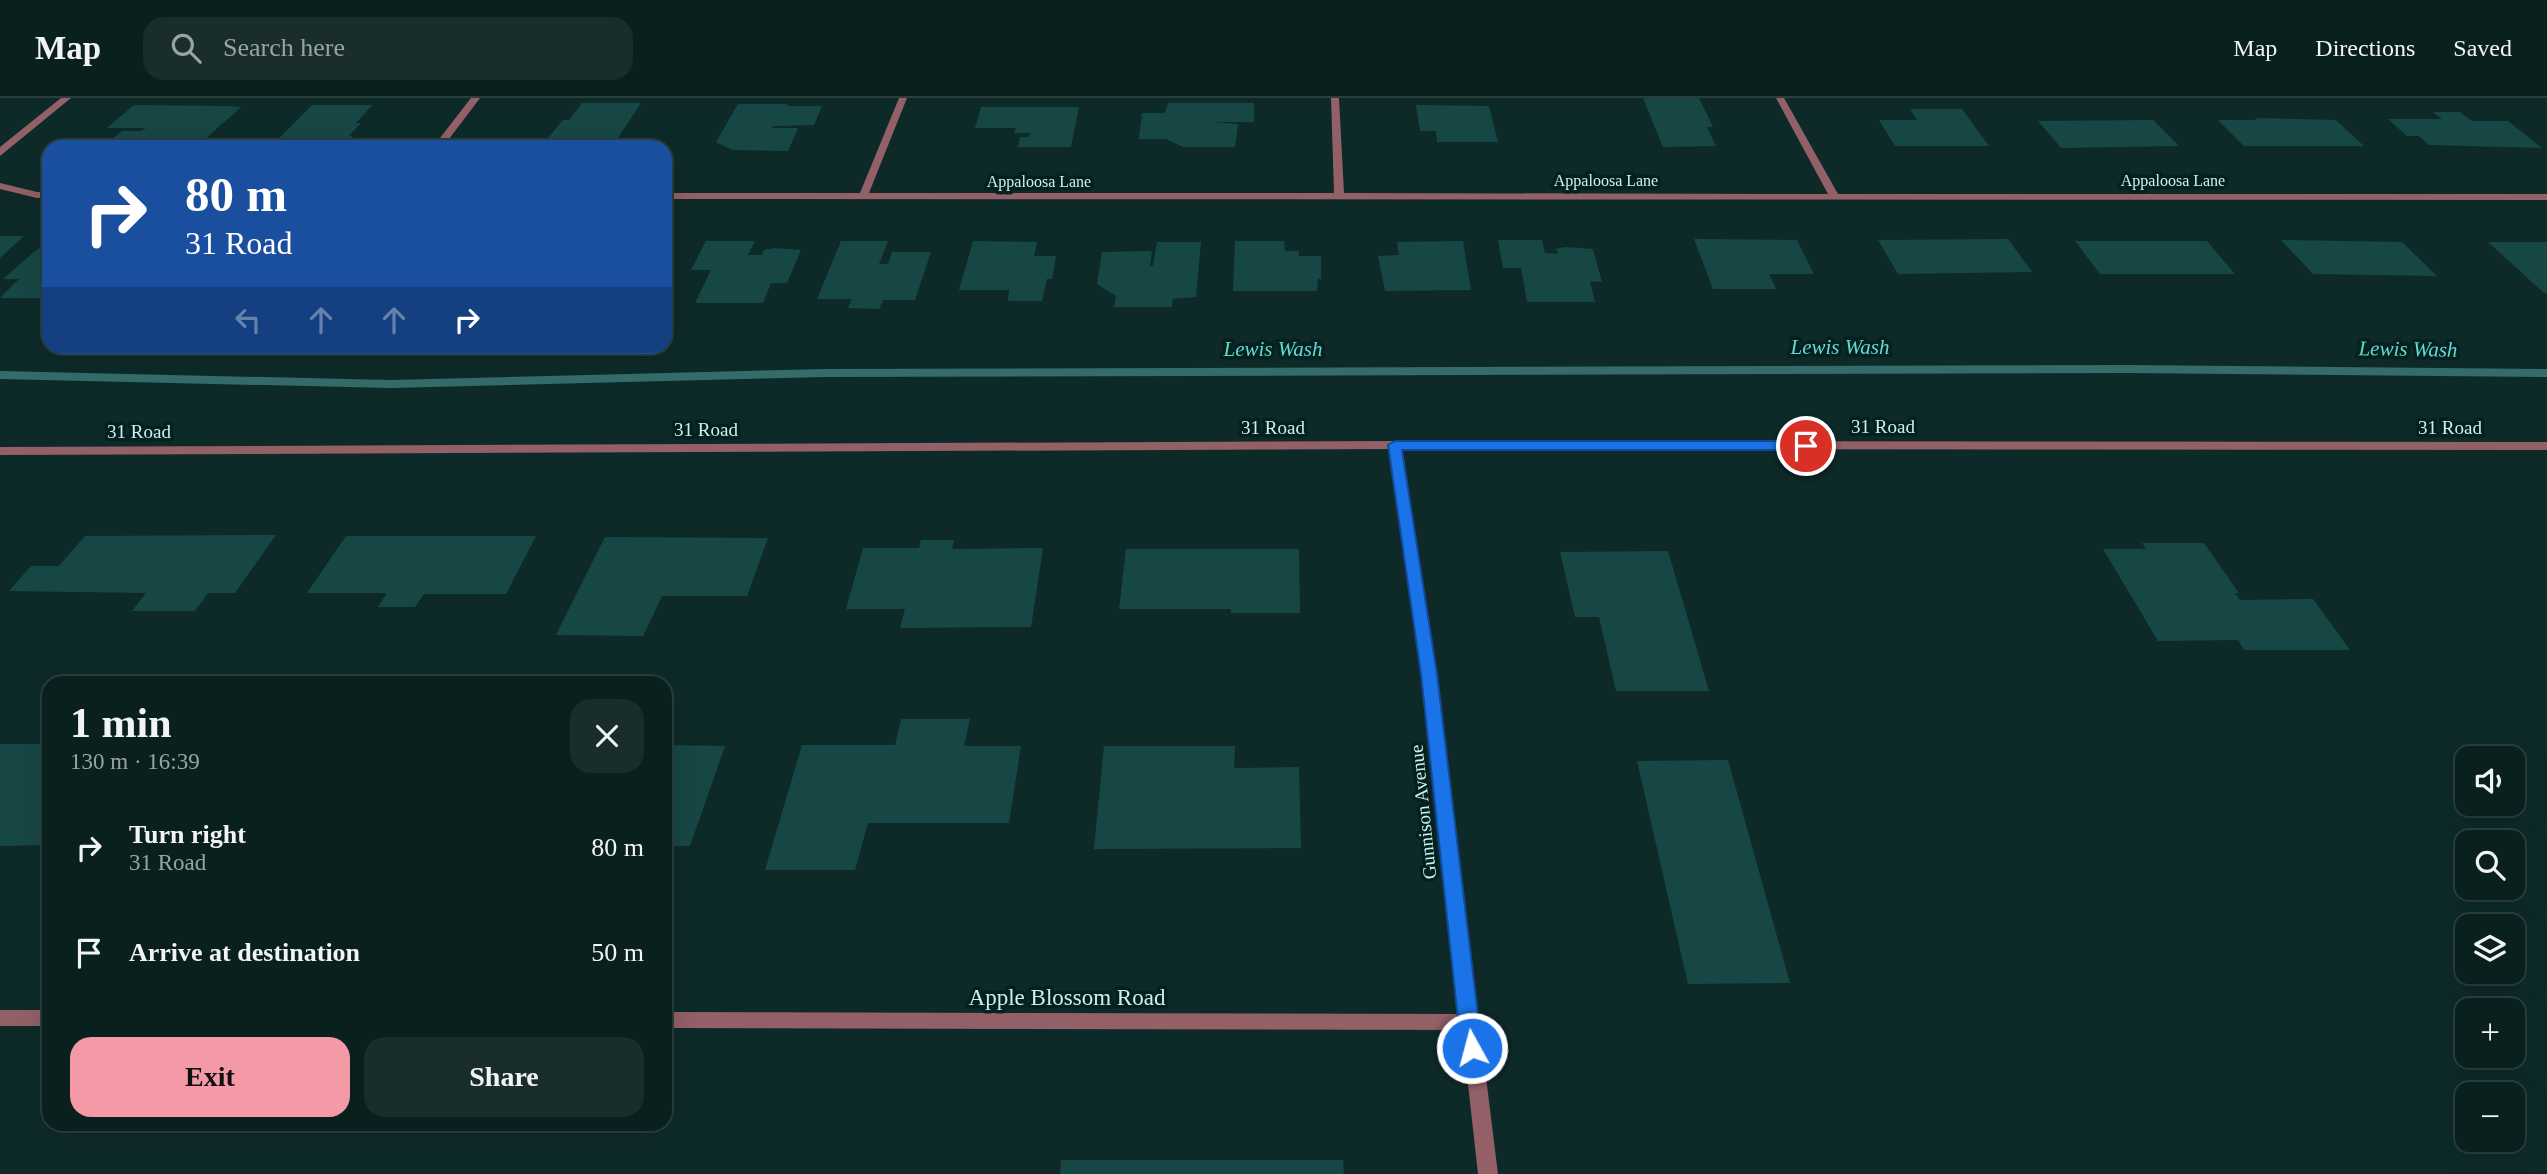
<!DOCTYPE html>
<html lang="en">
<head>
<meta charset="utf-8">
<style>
	body { margin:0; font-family:"Times New Roman",serif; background:#182d2c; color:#f1f3f6; height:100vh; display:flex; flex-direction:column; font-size:26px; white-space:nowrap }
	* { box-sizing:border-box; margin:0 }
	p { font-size:23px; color:#99a3a4 }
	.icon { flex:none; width:38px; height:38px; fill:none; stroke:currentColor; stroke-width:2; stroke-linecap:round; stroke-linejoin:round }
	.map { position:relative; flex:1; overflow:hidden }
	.drawer { position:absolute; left:42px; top:578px; width:630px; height:455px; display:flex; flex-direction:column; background:#0a201f; border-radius:21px; box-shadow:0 7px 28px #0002,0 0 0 2px #2a3e3d }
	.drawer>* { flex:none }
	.hud { position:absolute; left:42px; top:42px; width:630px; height:214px; border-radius:21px; box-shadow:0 7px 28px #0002,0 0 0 2px #2a3e3d; background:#1a4fa0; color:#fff; overflow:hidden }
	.tools { position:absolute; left:2455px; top:648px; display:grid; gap:14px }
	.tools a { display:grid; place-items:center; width:70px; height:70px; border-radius:14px; background:#0a201f; box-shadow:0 7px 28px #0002,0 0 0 2px #2a3e3d; font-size:35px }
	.pin { position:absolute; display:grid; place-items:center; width:60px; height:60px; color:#fff; margin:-30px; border:4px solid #fff; border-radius:50%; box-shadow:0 2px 7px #0007 }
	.me { position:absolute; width:77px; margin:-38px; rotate:353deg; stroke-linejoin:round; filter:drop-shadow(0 0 5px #0008) }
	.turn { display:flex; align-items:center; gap:24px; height:147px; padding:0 28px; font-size:32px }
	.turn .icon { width:91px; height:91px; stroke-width:2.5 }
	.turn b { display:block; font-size:49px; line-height:60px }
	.lanes { display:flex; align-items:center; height:66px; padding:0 28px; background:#0003; justify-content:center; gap:35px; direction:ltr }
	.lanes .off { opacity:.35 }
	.round { display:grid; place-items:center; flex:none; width:74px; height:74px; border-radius:21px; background:#182d2c }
	.head { display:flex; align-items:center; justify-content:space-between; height:119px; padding:0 28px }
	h1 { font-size:42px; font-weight:700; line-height:52px }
	.primary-button { display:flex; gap:14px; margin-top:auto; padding:14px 28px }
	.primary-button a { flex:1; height:80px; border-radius:21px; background:#f49aa6; color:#111; font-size:28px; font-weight:700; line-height:80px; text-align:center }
	.primary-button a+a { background:#182d2c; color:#f1f3f6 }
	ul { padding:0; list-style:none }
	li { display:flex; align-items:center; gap:21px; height:105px; padding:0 28px }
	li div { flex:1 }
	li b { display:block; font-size:26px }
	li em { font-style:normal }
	header { display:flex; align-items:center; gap:42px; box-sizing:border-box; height:98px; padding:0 35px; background:#0a201f; border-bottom:2px solid #2a3e3d }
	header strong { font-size:33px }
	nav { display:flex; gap:38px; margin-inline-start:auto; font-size:24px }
	.search { width:490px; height:63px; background:#182d2c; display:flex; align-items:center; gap:18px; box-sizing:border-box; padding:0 24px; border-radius:21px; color:#99a3a4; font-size:26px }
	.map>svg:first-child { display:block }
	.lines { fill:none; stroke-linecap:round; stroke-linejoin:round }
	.stream { fill:#356c6a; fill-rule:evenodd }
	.building { fill:#174745 }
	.minor { fill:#936067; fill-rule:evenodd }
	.tertiary { fill:#936067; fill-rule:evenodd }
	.route { fill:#1a73e8; stroke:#114b97; stroke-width:2 }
	.labels { text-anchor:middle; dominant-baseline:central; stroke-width:7; stroke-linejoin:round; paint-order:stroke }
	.far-street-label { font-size:16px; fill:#c9f2ef; stroke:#04201f }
	.street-label { font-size:19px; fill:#c9f2ef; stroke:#04201f }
	.water-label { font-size:21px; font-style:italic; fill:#63d9d4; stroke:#04201f }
	.near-street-label { font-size:23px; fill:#c9f2ef; stroke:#04201f }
</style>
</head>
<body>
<header>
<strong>Map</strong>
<div class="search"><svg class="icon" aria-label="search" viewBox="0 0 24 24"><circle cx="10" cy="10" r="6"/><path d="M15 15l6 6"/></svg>Search here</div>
<nav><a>Map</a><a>Directions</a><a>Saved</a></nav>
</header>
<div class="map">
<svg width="2547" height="1076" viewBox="0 0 2547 1076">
	<rect width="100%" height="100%" fill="#0d2a29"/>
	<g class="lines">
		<!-- stream -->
		<path class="stream" d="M2128 267 2547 271V279L2128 275 825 279 392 290 0 281V273L392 282 825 271Z"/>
	</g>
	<!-- building -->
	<path class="building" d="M1643 0H1699L1713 29H1707L1716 48 1663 49Z
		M582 5H641L612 49 541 48 563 22H569Z
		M1168 5H1254V24H1213L1238 26 1235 49H1183L1166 41H1139L1142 15H1165Z
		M738 6H788L787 8H822L814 27 773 28 772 30H798L788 53 732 52 716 44Z
		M134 7 224 8 241 9 202 44H185L179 49H102L122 33H141L146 30H107Z
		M312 7H372L356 25H361L349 38H353L347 48 270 49Z
		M1416 7 1489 8 1498 44H1437L1436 33H1420Z
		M981 9H1079L1071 49H1018L1020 39H1029L1030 35H1014L1016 30H975Z
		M1910 11H1962L1989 48H1895L1879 22H1917Z
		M2433 14H2460L2472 23H2508L2542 50 2429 47 2419 38H2407L2388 21H2442Z
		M2254 20 2336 22 2364 48H2244L2218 22H2257Z
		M2153 22 2179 48 2061 50 2038 23Z
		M0 138H24L0 160Z
		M1694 141 1797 142 1814 176H1769L1776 191H1713Z
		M2008 141 2032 174 1898 176 1878 142Z
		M1498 142H1542L1545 155 1558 156 1556 151 1564 149 1593 151 1602 184 1590 183 1595 204H1527L1521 170H1503Z
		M2281 142 2402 144 2437 178 2313 176Z
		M706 143H755L748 157H762L764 152 775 150 801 152 787 185H771L763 205H695L711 172H691Z
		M841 143H888L879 166H888L892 154H931L915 202H883L879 211 848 210 852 201H817Z
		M973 143 1037 144 1034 158H1056L1052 181H1047L1042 203H1008L1009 192H959Z
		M1235 143H1284L1285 153H1299V158H1321V181H1318L1317 193H1233Z
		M1463 143 1471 192 1385 193 1378 158 1399 157 1397 144Z
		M2075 143H2207L2235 176H2100Z
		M1157 144H1201L1196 199 1173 201 1172 209H1114L1116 198 1097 186 1102 154 1152 153 1150 168H1153Z
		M2488 144H2547V195H2544Z
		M42 147H49V200H0L19 181H3Z
		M276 437 235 495H208L195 513H132L146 495 9 493 31 468H59L85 438Z
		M346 438H536L506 496H424L415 509H378L387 495H307Z
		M605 439 768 440 747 498H662L643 538 556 537Z
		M921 442H954L952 451 1043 450 1031 529 900 530 905 511H846L863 450H919Z
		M2142 445H2204L2239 495H2235L2240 502 2313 501 2350 552H2244L2238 542 2158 543 2103 451H2146Z
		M1126 451H1299L1300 515H1231V511H1119Z
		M1668 453 1709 593H1616L1599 519H1575L1560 454Z
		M901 621H970L964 648H1021L1009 725H868L855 772H765L802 647H895Z
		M0 646H49V747L0 748Z
		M665 647 725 648 690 748H665Z
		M1104 648H1235L1234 670 1299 669 1301 750 1094 751Z
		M1728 662 1790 885 1688 886 1637 663Z
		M1061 1062H1343L1344 1076H1060Z"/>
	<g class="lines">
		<!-- minor -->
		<path class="minor" d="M61 0H71L0 58V49Z
			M471 0H480L443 49H433Z
			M899 0H907L869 95H1334L1331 0H1339L1344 95 1828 96 1776 0H1784L1838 96H2547V102L665 101V95H860Z
			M0 85 37 94H49V100H37L0 91Z
			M1395 343 1401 347 1436 576 1498 1076H1478L1462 932 665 930V914L1460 916 1422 576 1389 347Z
			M0 912H49V928H0Z"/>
		<!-- tertiary -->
		<path class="tertiary" d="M1395 343 2547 344V352L1395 351 0 357V349Z"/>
	</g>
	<!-- route -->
	<path class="route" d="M1395 343H1806L1813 348 1806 352H1402L1437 576 1482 950 1479 956 1472 959 1464 956 1461 950 1421 576 1388 347Z"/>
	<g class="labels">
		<!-- far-street labels -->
		<g class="far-street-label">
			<text x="1606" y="82">Appaloosa Lane</text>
			<text x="2173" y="82">Appaloosa Lane</text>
			<text x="1039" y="83">Appaloosa Lane</text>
		</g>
		<!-- street labels -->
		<g class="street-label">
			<text x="1883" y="328">31 Road</text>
			<text x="1273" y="329">31 Road</text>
			<text x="2450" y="329">31 Road</text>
			<text x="706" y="331">31 Road</text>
			<text x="139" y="333">31 Road</text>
			<text transform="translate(1423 714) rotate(-96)">Gunnison Avenue</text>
		</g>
		<!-- water labels -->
		<g class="water-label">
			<text x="1840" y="249">Lewis Wash</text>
			<text x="1273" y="251">Lewis Wash</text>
			<text transform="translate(2408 251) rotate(1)">Lewis Wash</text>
		</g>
		<!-- near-street labels -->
		<g class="near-street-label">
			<text x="1067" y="899">Apple Blossom Road</text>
		</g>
	</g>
</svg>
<div class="tools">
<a><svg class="icon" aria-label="sound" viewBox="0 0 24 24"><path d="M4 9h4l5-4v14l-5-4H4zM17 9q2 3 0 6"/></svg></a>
<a><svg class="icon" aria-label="search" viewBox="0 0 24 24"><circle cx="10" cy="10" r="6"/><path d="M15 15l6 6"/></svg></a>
<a><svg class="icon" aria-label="layers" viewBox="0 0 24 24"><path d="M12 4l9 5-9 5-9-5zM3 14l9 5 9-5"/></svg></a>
<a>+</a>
<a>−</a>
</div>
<div class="pin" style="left:1806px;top:348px;background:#d93025"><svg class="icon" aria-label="arrive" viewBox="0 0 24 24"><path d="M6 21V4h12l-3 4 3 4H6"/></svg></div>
<svg class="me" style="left:1472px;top:950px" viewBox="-20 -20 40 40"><circle r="17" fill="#1a73e8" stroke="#fff" stroke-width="3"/><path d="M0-11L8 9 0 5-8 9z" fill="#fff"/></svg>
<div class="hud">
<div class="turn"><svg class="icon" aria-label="right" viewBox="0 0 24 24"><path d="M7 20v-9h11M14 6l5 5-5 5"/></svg><div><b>80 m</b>31 Road</div></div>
<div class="lanes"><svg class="icon off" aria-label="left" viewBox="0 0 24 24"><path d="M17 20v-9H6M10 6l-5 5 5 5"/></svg><svg class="icon off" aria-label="ahead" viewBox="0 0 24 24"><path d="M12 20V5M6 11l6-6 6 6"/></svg><svg class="icon off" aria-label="ahead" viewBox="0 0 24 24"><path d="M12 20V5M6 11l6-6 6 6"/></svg><svg class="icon" aria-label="right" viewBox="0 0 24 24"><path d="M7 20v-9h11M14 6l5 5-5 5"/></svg></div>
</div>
<section class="drawer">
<div class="head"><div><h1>1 min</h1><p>130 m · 16:39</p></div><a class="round"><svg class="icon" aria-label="close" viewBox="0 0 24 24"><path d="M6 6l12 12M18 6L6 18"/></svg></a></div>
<ul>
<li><svg class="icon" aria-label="right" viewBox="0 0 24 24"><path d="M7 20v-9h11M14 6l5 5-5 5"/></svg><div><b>Turn right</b><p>31 Road</p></div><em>80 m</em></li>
<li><svg class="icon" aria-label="arrive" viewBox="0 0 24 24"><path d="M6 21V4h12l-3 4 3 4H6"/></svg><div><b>Arrive at destination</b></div><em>50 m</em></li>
</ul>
<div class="primary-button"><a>Exit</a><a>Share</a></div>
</section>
</div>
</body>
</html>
